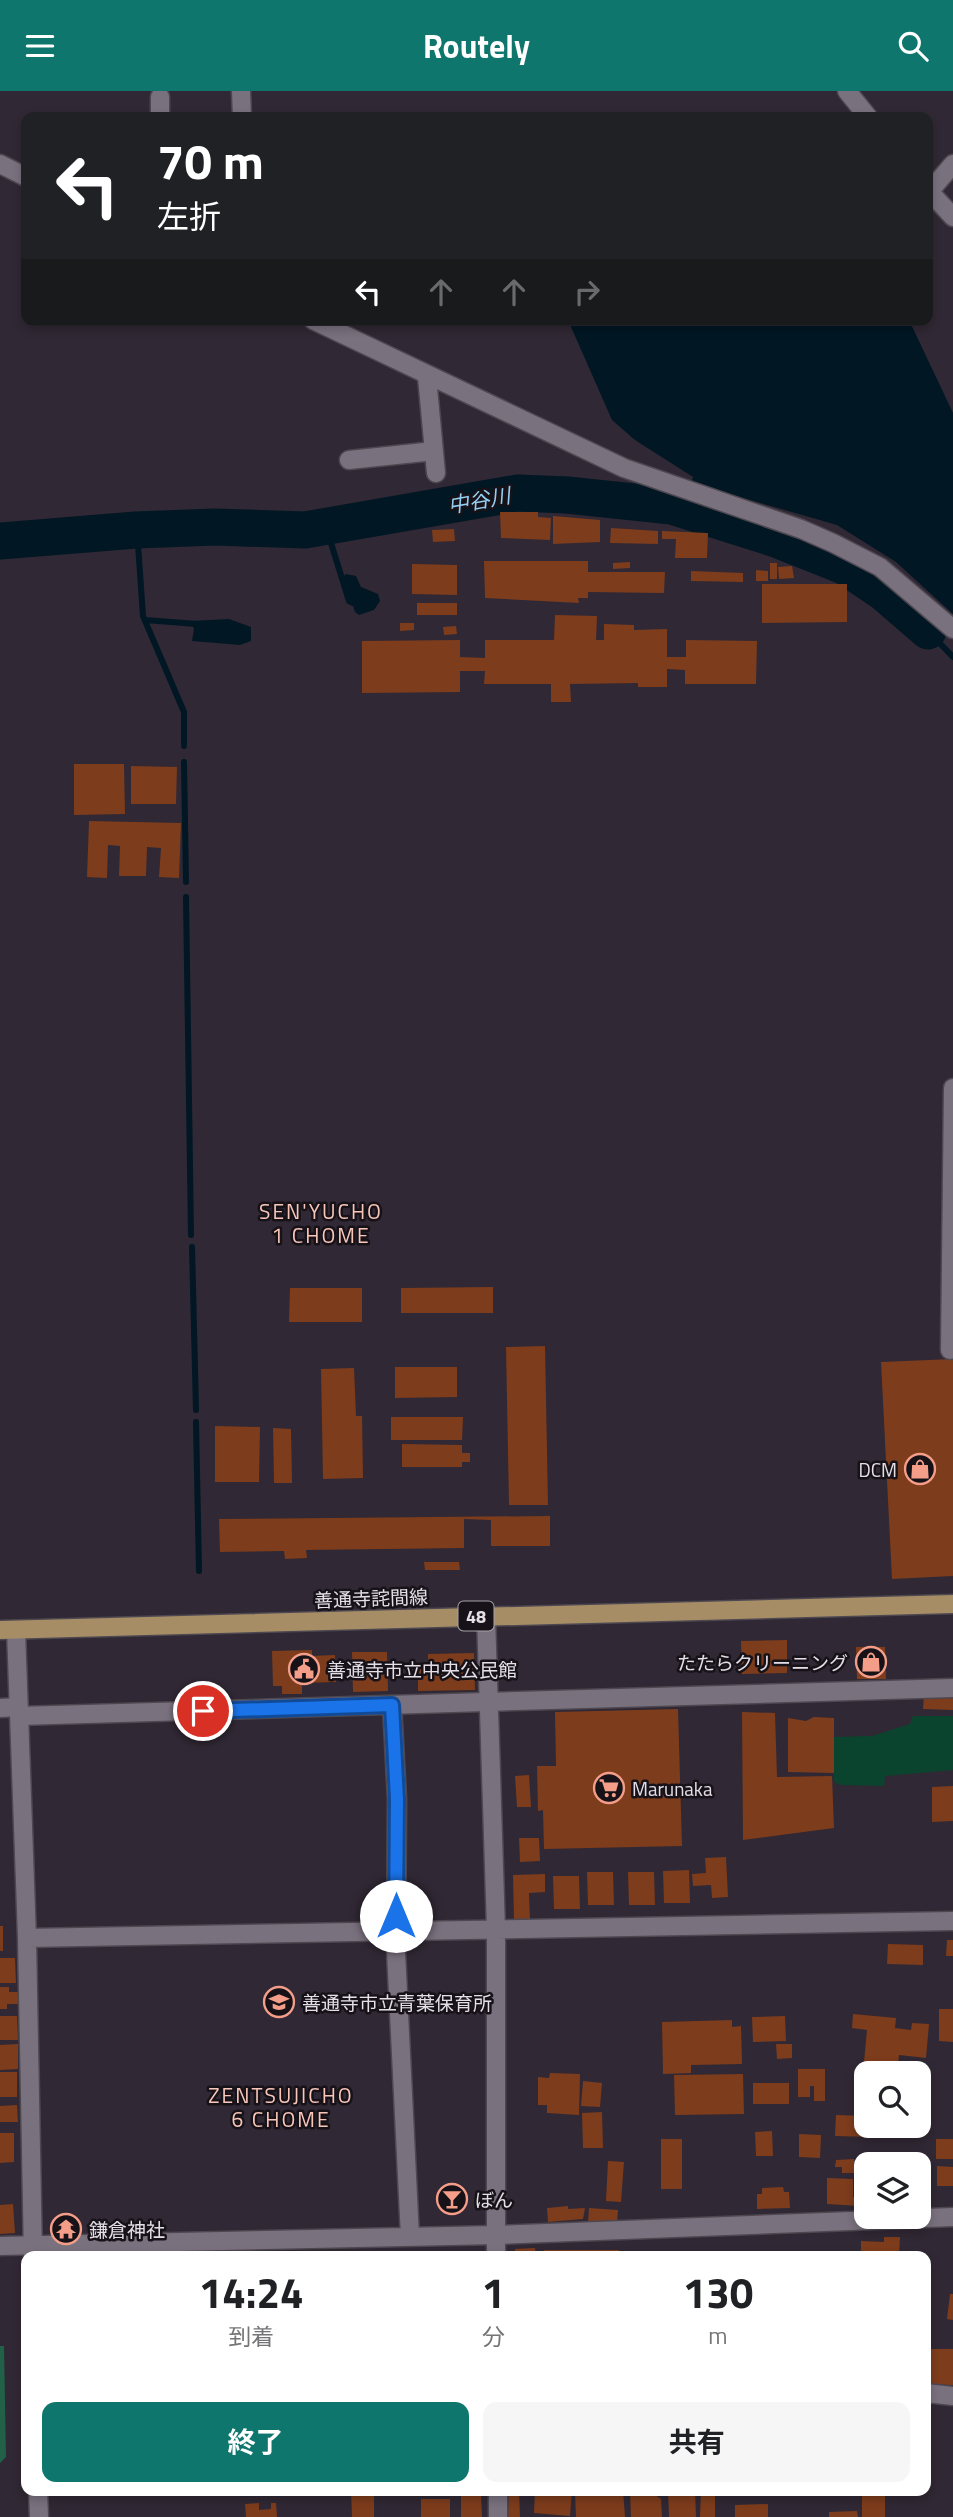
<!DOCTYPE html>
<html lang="ja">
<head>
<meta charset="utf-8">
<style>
	body { margin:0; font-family:"Titillium Web","Noto Sans JP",sans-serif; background:#f6f6f6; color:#202124; height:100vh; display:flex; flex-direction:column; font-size:26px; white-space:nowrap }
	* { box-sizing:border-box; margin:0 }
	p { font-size:23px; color:#757577 }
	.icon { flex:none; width:38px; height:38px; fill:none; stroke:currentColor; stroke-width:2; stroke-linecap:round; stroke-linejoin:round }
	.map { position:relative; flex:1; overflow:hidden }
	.drawer { position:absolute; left:21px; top:2160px; width:910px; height:245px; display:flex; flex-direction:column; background:#fff; border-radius:14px; box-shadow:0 4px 10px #0003 }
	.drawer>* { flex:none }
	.hud { position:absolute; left:21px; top:21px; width:912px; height:214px; border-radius:14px; box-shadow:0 4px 10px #0003; background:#202124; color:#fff; overflow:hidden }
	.fabs { position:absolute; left:854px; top:1970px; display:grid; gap:14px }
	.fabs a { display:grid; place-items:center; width:77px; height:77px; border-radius:14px; background:#fff; box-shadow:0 4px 10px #0003; font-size:35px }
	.pin { position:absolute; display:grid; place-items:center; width:60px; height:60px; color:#fff; margin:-30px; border:4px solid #fff; border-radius:50%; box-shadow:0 2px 7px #0007 }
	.me { position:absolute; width:77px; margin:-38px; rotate:0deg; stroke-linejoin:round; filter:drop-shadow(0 0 5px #0008) }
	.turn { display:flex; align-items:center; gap:24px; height:147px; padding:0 21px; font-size:32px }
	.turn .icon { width:91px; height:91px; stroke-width:2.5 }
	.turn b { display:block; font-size:49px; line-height:60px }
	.lanes { display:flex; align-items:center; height:66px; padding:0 21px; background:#0003; justify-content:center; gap:35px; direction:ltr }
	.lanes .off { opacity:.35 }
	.eta { display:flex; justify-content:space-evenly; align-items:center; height:119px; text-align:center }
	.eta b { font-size:42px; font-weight:700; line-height:49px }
	.primary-button { display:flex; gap:14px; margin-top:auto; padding:14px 21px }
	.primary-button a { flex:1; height:80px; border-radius:14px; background:#0f766e; color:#fff; font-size:28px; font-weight:700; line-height:80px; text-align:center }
	.primary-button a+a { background:#f6f6f6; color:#202124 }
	header { display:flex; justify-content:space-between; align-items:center; height:91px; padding:0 21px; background:#0f766e; color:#fff; font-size:32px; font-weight:700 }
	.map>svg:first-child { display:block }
	.green { fill:#0b442e }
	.forest { fill:#206147 }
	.water { fill:#011724 }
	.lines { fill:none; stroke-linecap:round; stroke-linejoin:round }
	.stream { stroke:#011724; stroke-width:6 }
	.river { stroke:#011724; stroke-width:37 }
	.building { fill:#7d3c1c }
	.street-casing { stroke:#4d4750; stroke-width:21 }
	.secondary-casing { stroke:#4d4750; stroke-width:21 }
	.primary-casing { stroke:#4d4750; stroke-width:21 }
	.street { stroke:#7a717f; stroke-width:18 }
	.secondary { stroke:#7a717f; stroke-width:18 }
	.primary { stroke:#a68d66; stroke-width:18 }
	.route-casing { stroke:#114b97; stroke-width:18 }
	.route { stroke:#1a73e8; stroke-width:12 }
	.labels { text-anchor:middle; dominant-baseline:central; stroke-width:5; stroke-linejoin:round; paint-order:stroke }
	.shield { fill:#161218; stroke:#a6a2a9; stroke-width:2 }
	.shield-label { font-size:18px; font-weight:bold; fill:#e4dfe7 }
	.poi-label { font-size:19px; fill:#e4dfe7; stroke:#161218; text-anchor:start }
	.street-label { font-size:19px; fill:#e4dfe7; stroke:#161218 }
	.water-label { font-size:21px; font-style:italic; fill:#94cef2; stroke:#161218 }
	.neighbourhood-label { font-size:21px; letter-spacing:2px; fill:#f9c6ba; stroke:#161218 }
</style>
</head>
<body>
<header><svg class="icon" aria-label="menu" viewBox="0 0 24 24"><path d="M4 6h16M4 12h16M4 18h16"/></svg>Routely<svg class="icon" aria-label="search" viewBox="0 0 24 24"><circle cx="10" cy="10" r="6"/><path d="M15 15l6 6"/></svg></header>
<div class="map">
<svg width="953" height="2426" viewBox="0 0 953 2426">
	<rect width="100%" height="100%" fill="#302834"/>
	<!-- green -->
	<path class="green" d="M913 1625H953V1679L885 1685 884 1695 840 1694 834 1690V1646L872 1645 910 1633Z"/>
	<!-- forest -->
	<path class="forest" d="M0 2255H4L6 2366 0 2372Z"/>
	<!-- water -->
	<path class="water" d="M568 229H909L953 322V523L896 471 837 434 691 392 693 386 635 349 612 329Z
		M346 483 356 485 361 496 378 503 380 510 374 519 359 524 355 521 344 485Z
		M229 528 251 536V550L240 554 192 550 194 538 191 530Z"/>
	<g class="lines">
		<!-- stream -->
		<path class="stream" d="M326 436 349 510 353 512
			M137 439 143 525 184 621V655
			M145 529 197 533
			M928 540 953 566
			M184 671 186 791
			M186 806 191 1144
			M192 1156 196 1319
			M196 1331 199 1480"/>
		<!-- river -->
		<path class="river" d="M0 450 136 439 215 436 305 439 518 402 567 404 672 415 776 448 844 475 884 502 928 540"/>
	</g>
	<!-- building -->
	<path class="building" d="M500 421H538V426L551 427 550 449 501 447Z
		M553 425 600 429V451L553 453Z
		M611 437 658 440V453L610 452Z
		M454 438 455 450 433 451 432 439Z
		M662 440 708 442 707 467H675L676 448H662Z
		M484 470H588V481H665L664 502 588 501V507H578L579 512 485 507Z
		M630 471V477L613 478V472Z
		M770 472H777V488H770Z
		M412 473 457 474V504L412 503Z
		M792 475 794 487 779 488 778 476Z
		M756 479 768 480V490H756Z
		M691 480 743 482V491L691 490Z
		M762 493H847V531L762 532Z
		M417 512H457V524H417Z
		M555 524 597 525 596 549H604V533L634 534V539L667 538V566H686V549L757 550 756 593H685V579L667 578V596H638V592L570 593 571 611H551V593H484L485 580H460V601L362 602V550L460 549V566L485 567V549H554Z
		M400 532H414V539L400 540Z
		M456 535 457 543 444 544 443 536Z
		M74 673H124L125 723 74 724Z
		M131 675 177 676 176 713H131Z
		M89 730 181 732 179 787 159 786 161 757 147 756 146 785H119L120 755 108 754 107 787 87 786Z
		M493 1196V1222H401V1197Z
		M290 1197H362V1231H289Z
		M545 1255 548 1414H509L506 1256Z
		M953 1268V1485L892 1488 881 1271Z
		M395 1276H457V1306L395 1307Z
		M354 1277 356 1325H362L363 1387 323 1388 321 1278Z
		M391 1326H463L462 1349H391Z
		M215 1335 260 1336 259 1391H215Z
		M273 1337 291 1338 292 1392H274Z
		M402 1353 462 1354V1362H470V1371H462V1376H402Z
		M550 1425V1455H491V1429L464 1428V1457L306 1459 307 1467 285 1468 284 1460 220 1461 219 1428Z
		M424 1471H459L460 1479H425Z
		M787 1549V1582L742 1583 741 1550Z
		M856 1556H885L886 1588H857Z
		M312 1559V1565L335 1564 336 1591 302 1592V1603H282V1595H273L272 1560Z
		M352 1561H387L388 1600 353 1601Z
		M474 1562 475 1599 418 1600V1576H428V1563Z
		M924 1604 953 1605V1619L923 1618Z
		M678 1618 682 1755 544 1758 543 1719 538 1720 537 1675H556L555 1621Z
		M742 1621 775 1622 777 1686 832 1685 834 1737 743 1749Z
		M814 1626 834 1627V1682L788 1681V1627L806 1630Z
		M529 1684 531 1716H517L515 1685Z
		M953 1695V1730L932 1731V1696Z
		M519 1747H539L540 1770 520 1771Z
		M726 1766 728 1806 712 1807 711 1794 693 1795 692 1783 706 1782 705 1767Z
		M689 1779 690 1812H664L663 1780Z
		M587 1781H613L614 1814H588Z
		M628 1781H654L655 1814H629Z
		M545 1783V1801L529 1802 530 1829H514L513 1784Z
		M553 1785H579L580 1818H554Z
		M0 1835H3V1860H0Z
		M947 1849H953V1865H946Z
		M888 1853 923 1854V1874L887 1873Z
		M0 1867H15L16 1892H0Z
		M0 1896H9V1901H20L21 1913H7V1918H0Z
		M939 1918H953V1951L939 1950Z
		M853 1923 896 1927 895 1937 911 1939 912 1932 929 1933 926 1967 899 1964 898 1974 864 1971 867 1939 852 1937Z
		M0 1925H17L18 1949H0Z
		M785 1925 786 1950 753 1951 752 1926Z
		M732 1929V1936L741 1935 742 1973 691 1974V1982L663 1983 662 1931Z
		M18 1953V1978L0 1979V1954Z
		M776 1953H792V1967L777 1968Z
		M798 1978H825V2010H814V1995H810V2006H798Z
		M0 1981H17V2006H0Z
		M550 1982 580 1983 579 2024 547 2022V2014H538V1986L549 1987Z
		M743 1983 744 2023 675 2024 674 1984Z
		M583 1990 602 1992 600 2016 581 2015Z
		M753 1992H789V2013H753Z
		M17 2014 18 2031H0V2015Z
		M602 2021 603 2057H583L582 2022Z
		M836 2024 866 2025V2035H872L871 2046 835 2045Z
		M772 2040 773 2065H756L755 2041Z
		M0 2042H14V2071L0 2072Z
		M799 2043 821 2044 820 2067 799 2066Z
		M661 2048H682V2098H661Z
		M936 2048H953V2068H936Z
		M854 2068V2082H842V2076H835L836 2069Z
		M608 2070 624 2071 621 2111 606 2110Z
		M856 2075H866V2101H856Z
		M937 2075 953 2076V2095H937Z
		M827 2087 853 2088V2106H860V2115L827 2113Z
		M783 2096 784 2101H789L790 2117 757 2118V2103H762V2097Z
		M13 2113 15 2142 0 2143V2114Z
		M568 2115V2118L585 2117 583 2128 548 2131 547 2117Z
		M589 2117 618 2119 617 2133 588 2131Z
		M884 2146H900L899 2165H861V2150L884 2151Z
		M535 2157 536 2165H516L515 2158Z
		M544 2159H619V2165H544Z
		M950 2203H953V2229L947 2228Z
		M926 2258H953V2294L926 2293Z
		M351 2399H374V2426H352Z
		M509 2399H519L520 2426H508Z
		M535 2399H572L570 2425 534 2422Z
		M579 2399H623L625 2426H576L575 2401Z
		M630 2399H642V2404H655L661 2408 662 2426H631Z
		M668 2399H695L696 2426H669Z
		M701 2399H715V2426H700Z
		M862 2399H885V2426H862Z
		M481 2404 482 2426H461V2405Z
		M421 2408H450V2426H421Z
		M259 2412V2419L271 2418V2412H276L277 2426H246L245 2413Z
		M768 2413V2426H735V2414Z
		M857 2420 858 2426H829V2421Z"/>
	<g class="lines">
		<!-- street casing -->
		<g class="street-casing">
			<path id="street" d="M241 0 242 26
				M160 6V26
				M0 73 26 86
				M313 229 624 377 801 438 833 452 880 476 953 538
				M427 286 436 382
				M349 369 434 360
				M953 997 950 1259 953 1258
				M486 1525 496 1839V2165
				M16 1539 27 1847 33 2165
				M392 1614 397 1708 396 1861 410 2146
				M0 1617 19 1616
				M19 1625C330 1616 641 1604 953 1597
				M27 1847 953 1830
				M0 2155 496 2144 953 2126
				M926 2302 953 2305
				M38 2399 39 2426
				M498 2399V2426"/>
		</g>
		<!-- secondary casing -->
		<g class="secondary-casing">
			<path id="secondary" d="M847 0 868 26
				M928 99 953 126
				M929 101 953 73"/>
		</g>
		<!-- primary casing -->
		<g class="primary-casing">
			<path id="primary" d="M0 1539 953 1513"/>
		</g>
		<!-- street -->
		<use href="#street" class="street"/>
		<!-- secondary -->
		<use href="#secondary" class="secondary"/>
		<!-- primary -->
		<use href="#primary" class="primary"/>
	</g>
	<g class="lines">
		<!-- route casing -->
		<g class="route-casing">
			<path id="route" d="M203 1620 392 1614 397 1708 396 1825"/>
		</g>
		<!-- route -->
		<use href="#route" class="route"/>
	</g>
	<!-- icons -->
	<defs>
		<g id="shop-ring" transform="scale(1.575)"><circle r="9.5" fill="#161218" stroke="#f49e89" stroke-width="1.5"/><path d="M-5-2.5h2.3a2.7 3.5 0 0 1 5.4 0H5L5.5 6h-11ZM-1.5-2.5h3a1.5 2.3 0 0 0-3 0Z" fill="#f49e89"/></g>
		<g id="civic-ring" transform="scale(1.575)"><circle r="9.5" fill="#161218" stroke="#f49e89" stroke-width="1.5"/><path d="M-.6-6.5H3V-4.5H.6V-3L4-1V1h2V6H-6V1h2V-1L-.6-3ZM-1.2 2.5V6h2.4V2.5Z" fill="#f49e89"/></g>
		<g id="supermarket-ring" transform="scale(1.575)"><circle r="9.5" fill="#161218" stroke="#f49e89" stroke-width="1.5"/><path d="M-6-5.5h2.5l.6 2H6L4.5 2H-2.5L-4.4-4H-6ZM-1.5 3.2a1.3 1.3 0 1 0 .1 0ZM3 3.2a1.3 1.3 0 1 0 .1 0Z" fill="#f49e89"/></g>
		<g id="school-ring" transform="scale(1.575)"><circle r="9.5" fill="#161218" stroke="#f49e89" stroke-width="1.5"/><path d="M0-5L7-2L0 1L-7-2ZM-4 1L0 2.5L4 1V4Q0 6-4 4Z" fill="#f49e89"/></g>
		<g id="bar-ring" transform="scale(1.575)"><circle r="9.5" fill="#161218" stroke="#f49e89" stroke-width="1.5"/><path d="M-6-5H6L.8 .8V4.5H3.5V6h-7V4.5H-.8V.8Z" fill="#f49e89"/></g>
		<g id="temple-ring" transform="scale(1.575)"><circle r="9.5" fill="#161218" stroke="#f49e89" stroke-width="1.5"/><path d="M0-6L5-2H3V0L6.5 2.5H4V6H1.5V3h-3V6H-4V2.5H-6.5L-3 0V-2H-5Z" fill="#f49e89"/></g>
	</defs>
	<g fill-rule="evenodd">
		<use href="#shop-ring" x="920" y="1378"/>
		<use href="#shop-ring" x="871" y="1571"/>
		<use href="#civic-ring" x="304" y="1578"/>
		<use href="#supermarket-ring" x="609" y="1697"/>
		<use href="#school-ring" x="279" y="1911"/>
		<use href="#bar-ring" x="452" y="2108"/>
		<use href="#temple-ring" x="66" y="2138"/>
	</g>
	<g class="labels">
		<!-- shield labels -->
		<rect class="shield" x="458.5" y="1510.5" width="35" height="29" rx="5"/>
		<g class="shield-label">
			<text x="476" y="1525">48</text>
		</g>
		<!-- poi labels -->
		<g class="poi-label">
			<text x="897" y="1378" text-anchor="end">DCM</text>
			<text x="848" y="1571" text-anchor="end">たたらクリーニング</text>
			<text x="327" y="1578">善通寺市立中央公民館</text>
			<text x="632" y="1697">Marunaka</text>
			<text x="302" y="1911">善通寺市立青葉保育所</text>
			<text x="475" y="2108">ぼん</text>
			<text x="89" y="2138">鎌倉神社</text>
		</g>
		<!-- street labels -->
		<g class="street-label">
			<text transform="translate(371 1507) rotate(-2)">善通寺詫間線</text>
		</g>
		<!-- water labels -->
		<g class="water-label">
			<text transform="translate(479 409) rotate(-10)">中谷川</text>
		</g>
		<!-- neighbourhood labels -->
		<g class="neighbourhood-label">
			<text x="321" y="1120">SEN'YUCHO<tspan x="321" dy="24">1 CHOME</tspan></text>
			<text x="281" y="2004">ZENTSUJICHO<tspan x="281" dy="24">6 CHOME</tspan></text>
		</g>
	</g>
</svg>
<div class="fabs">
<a><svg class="icon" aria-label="search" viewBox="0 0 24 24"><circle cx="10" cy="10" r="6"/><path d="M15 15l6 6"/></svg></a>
<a><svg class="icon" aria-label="layers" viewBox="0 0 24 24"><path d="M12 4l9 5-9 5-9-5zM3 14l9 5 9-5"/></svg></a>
</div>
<div class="pin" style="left:203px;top:1620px;background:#d93025"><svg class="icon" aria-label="arrive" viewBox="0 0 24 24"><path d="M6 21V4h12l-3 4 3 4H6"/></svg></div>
<svg class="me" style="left:396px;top:1825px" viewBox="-20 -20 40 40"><circle r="19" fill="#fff"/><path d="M0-13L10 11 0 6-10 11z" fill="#1a73e8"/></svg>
<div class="hud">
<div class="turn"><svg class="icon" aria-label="left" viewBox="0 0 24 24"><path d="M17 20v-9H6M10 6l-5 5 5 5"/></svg><div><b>70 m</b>左折</div></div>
<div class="lanes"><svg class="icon" aria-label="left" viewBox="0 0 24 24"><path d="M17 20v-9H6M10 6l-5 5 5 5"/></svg><svg class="icon off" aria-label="ahead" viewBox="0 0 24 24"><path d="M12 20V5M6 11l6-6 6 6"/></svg><svg class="icon off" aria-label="ahead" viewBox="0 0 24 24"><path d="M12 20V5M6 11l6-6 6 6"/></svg><svg class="icon off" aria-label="right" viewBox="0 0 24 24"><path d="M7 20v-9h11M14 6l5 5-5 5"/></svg></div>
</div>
<section class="drawer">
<div class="eta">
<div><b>14:24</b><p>到着</p></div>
<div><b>1</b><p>分</p></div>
<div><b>130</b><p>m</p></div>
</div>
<div class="primary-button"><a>終了</a><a>共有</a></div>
</section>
</div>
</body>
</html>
